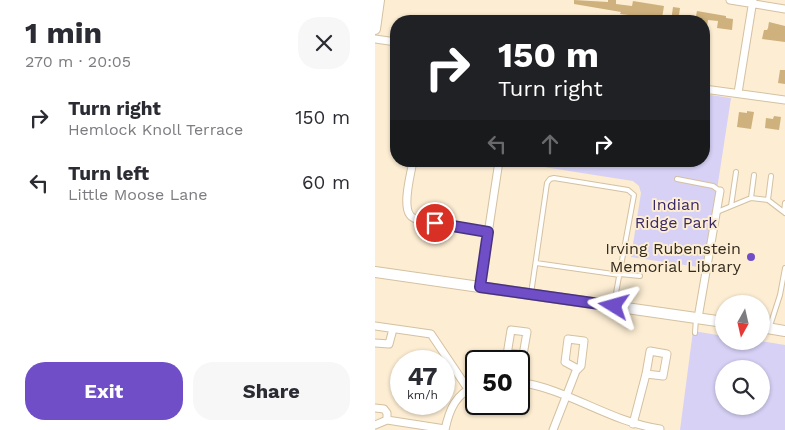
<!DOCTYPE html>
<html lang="en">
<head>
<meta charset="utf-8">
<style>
	body { margin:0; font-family:"Work Sans",sans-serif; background:#f7f7f7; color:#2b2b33; height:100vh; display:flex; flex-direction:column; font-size:19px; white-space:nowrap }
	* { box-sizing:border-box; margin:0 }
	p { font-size:16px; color:#7c7c81 }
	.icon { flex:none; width:28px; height:28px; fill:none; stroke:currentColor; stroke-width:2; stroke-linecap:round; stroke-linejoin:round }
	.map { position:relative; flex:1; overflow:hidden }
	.side { display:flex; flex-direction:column; background:#fff; width:375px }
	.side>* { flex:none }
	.banner { position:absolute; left:15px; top:15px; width:320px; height:152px; border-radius:20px; box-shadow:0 1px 4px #0004; background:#202124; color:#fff; overflow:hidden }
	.needle { width:32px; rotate:188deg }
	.controls { position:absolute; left:340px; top:295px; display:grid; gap:10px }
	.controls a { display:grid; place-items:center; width:55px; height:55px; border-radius:50%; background:#fff; box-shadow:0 1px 4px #0004; font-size:25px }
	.speed { position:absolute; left:15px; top:350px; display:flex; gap:10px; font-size:25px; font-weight:700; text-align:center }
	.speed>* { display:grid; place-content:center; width:65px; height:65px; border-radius:50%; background:#fff; box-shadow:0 1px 4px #0004; line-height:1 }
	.speed small { font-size:12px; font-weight:400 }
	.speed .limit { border:2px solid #111; border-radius:8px; background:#fff; color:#111 }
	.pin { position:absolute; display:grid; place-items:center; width:42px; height:42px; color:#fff; margin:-21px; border:2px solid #fff; border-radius:50%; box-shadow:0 1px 5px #0007 }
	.me { position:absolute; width:55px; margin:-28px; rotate:278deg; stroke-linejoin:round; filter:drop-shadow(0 0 4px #0008) }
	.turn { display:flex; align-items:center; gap:18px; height:105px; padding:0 25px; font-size:22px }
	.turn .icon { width:65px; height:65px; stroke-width:2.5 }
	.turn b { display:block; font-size:35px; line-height:42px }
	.lanes { display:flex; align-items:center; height:48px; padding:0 25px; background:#0003; justify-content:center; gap:25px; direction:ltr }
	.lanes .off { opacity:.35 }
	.round { display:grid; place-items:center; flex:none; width:52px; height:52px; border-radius:20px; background:#f7f7f7 }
	.summary { display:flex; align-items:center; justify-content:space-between; height:85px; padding:0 25px }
	h1 { font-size:30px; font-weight:700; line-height:38px }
	.cta { display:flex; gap:10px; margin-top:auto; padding:10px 25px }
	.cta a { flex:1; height:58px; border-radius:20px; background:#6f4ec7; color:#fff; font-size:20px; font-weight:700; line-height:58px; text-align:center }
	.cta a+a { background:#f7f7f7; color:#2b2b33 }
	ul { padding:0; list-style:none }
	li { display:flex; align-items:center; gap:15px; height:65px; padding:0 25px }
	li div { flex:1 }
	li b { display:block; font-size:19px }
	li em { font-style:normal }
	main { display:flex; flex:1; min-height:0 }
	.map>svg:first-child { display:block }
	.green { fill:#d6d1f5; fill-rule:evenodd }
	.building { fill:#ceb17d }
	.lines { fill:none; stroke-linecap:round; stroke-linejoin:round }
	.service-casing { stroke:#d4c1a1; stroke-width:6 }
	.minor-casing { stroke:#d4c1a1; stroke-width:9 }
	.secondary-casing { stroke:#d4c1a1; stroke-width:12 }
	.service { stroke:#fff; stroke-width:4 }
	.minor { stroke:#fff; stroke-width:7 }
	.secondary { stroke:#fff; stroke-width:10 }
	.route-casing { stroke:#483381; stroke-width:12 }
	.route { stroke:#6f4ec7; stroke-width:9 }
	.poi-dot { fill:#6f4ec7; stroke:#fcedd3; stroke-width:2 }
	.labels { text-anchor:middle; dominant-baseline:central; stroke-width:4; stroke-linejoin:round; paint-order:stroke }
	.park-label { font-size:16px; fill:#3a2969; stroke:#fcedd3 }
	.poi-label { font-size:16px; fill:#322b1e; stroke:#fcedd3; text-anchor:end }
</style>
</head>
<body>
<main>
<section class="side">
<div class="summary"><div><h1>1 min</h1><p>270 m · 20:05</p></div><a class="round"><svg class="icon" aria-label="close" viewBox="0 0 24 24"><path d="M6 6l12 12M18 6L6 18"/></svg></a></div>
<ul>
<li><svg class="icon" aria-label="right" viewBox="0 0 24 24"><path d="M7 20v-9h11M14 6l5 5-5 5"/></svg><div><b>Turn right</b><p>Hemlock Knoll Terrace</p></div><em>150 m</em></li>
<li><svg class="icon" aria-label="left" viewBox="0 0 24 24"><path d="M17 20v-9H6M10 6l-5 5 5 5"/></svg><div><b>Turn left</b><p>Little Moose Lane</p></div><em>60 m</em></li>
</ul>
<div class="cta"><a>Exit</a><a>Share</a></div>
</section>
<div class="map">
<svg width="410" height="430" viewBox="0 0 410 430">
	<rect width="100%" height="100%" fill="#fcedd3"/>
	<!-- green -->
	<path class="green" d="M329 94 356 98 330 268 256 257 266 193 264 186 258 181 169 167V161H329Z
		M318 331 349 336V341H386L410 345V430H305ZM349 369H386V406H349Z"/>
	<!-- building -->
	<path class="building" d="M199 0 233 2V0H241V4L257 6 258 1 289 6 287 18 265 15 264 21H261L253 20 254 15 245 14 246 12 199 4Z
		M298 7 305 8 304 15 312 16 311 21H296Z
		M322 11 351 16V18L358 19 357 30 342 28 343 21 333 20 331 32H329V21H320Z
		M394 22 410 26V42L387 39 389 30H392L393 28Z
		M18 57H21V77L15 76Z
		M405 70H410V84L403 83Z
		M372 111 379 112 376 129 362 127 364 112 372 113Z
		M399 116 406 117 404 130 390 128 391 118 398 119Z"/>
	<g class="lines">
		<!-- service casing -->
		<g class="service-casing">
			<path id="service" d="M302 179 338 186 345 191
				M376 198 379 175
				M393 200 396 176
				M356 206 361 172
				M342 212 376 198 393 200 410 213
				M409 212 410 203
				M161 263 245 275
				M245 274 265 276
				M156 294 172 183 175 179 179 178 253 190 259 195 239 304
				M395 326 405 295 410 268
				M320 333 321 318"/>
		</g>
		<!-- minor casing -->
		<g class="minor-casing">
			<path id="minor" d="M355 0 410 9
				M0 39 21 42
				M329 89 410 100
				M363 93 378 0
				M38 161C36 173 27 205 35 215 36 217 39 218 42 220L113 232
				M105 287 124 161
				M323 318 345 191
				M0 326 56 334 93 389
				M0 343 14 344 18 329
				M131 361 136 330 152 332 148 355 132 353
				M144 382C193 389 235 422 285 429
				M0 408 9 409 12 413V420
				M258 424 271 374 275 351 292 354 288 376 271 374
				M0 425 12 420 70 429
				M70 430C74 410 81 393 101 386
				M178 430 201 371 206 366 209 341 193 339 190 362 203 369"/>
		</g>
		<!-- secondary casing -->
		<g class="secondary-casing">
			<path id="secondary" d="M0 29 4 0
				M0 272 349 322
				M386 327 410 331"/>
		</g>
		<!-- service -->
		<use href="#service" class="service"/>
		<!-- minor -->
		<use href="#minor" class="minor"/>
		<!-- secondary -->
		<use href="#secondary" class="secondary"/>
	</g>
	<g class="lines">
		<!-- route casing -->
		<g class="route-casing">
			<path id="route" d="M60 223 113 232 105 287 239 306"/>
		</g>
		<!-- route -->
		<use href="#route" class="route"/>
	</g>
	<!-- markers -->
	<circle class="poi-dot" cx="376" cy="257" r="5"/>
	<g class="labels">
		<!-- park labels -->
		<g class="park-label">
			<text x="301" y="204">Indian<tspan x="301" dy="18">Ridge Park</tspan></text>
		</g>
		<!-- poi labels -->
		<g class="poi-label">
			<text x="366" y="248">Irving Rubenstein<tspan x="366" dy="18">Memorial Library</tspan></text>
		</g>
	</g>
</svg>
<div class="controls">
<a><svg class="needle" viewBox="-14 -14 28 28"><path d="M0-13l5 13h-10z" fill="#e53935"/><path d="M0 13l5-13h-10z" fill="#7c7c81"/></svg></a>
<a><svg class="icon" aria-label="search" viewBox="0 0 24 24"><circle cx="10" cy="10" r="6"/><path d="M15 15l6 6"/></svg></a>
</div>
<div class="speed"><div>47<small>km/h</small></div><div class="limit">50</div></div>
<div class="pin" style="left:60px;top:223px;background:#d93025"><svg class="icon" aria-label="arrive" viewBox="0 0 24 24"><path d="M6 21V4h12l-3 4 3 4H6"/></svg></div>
<svg class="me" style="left:239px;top:306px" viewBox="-20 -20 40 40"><path d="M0-17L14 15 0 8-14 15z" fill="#6f4ec7" stroke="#fff" stroke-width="4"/></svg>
<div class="banner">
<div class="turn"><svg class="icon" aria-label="right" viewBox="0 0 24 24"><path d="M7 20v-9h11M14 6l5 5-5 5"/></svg><div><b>150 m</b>Turn right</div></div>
<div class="lanes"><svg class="icon off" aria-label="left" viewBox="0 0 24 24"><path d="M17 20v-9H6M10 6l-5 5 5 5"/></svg><svg class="icon off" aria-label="ahead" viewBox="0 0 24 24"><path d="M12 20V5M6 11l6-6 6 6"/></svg><svg class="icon" aria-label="right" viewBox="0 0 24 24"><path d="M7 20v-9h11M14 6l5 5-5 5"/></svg></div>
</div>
</div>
</main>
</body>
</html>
